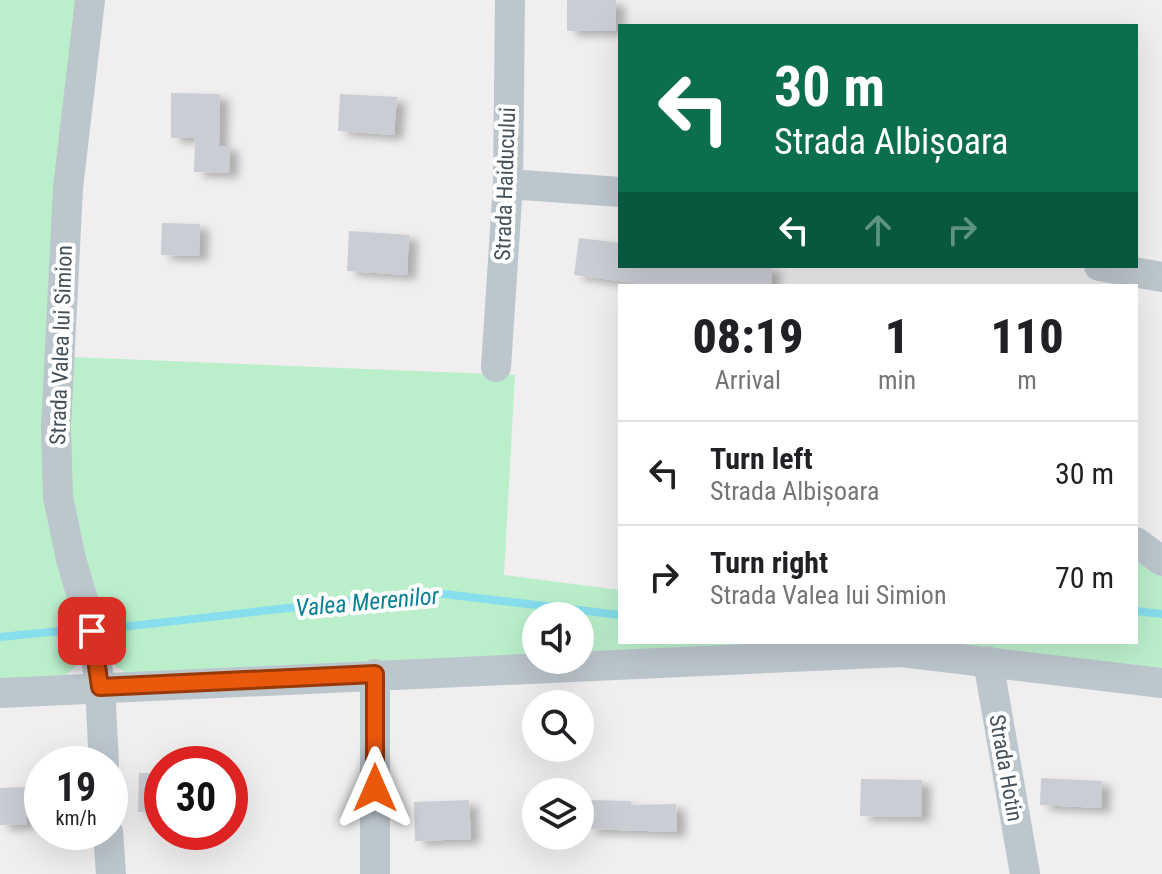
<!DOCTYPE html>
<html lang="en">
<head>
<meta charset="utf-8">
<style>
	body { margin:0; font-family:"Roboto Condensed",sans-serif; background:#f2f2f2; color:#202124; height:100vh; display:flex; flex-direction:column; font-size:30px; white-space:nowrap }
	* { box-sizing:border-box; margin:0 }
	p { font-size:26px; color:#757577 }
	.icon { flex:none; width:44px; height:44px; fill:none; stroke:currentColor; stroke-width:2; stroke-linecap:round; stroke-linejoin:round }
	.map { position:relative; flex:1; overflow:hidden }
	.sheet { position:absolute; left:618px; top:284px; width:520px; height:360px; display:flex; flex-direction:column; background:#fff; border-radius:0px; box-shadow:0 8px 32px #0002 }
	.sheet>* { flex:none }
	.guide { position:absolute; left:618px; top:24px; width:520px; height:244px; border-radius:0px; box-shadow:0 8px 32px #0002; background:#0b6e4f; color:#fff; overflow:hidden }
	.tools { position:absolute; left:522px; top:602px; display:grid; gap:16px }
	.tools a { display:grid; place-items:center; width:72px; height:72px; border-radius:50%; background:#fff; box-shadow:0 8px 32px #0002; font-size:40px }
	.speed { position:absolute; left:24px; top:746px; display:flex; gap:16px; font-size:40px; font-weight:700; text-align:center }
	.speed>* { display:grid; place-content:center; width:104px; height:104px; border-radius:50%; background:#fff; box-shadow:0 8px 32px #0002; line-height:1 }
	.speed small { font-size:20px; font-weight:400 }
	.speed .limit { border:12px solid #d22; background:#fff; color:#111 }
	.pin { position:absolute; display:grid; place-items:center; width:68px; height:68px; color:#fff; margin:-34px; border-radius:16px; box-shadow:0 4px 12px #0006 }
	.me { position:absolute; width:88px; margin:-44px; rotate:0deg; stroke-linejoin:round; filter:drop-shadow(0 0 6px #0008) }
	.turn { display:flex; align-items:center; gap:28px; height:168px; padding:0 24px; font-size:36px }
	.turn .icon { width:104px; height:104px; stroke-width:2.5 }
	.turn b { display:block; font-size:56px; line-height:68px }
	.lanes { display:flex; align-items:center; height:76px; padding:0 24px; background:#0003; justify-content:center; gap:40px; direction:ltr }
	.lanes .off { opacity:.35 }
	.eta { display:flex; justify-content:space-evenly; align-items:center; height:136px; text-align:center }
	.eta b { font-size:48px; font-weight:800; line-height:56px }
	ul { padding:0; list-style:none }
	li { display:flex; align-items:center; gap:24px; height:104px; padding:0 24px; border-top:2px solid #e0e0e0 }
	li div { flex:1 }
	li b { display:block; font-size:30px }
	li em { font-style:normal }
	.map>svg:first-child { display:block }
	.green { fill:#bbefcc }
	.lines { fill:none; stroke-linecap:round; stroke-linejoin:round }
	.stream { stroke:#87deed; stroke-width:8 }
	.building { fill:#cacdd3; filter:url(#shadow) }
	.minor { stroke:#bcc6cd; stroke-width:30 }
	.route-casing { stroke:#983908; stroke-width:20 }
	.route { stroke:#ea580c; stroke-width:14 }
	.labels { text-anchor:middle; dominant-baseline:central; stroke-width:8; stroke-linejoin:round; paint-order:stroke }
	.street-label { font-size:22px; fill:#46525b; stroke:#fff }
	.water-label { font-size:24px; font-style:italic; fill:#0a8094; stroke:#fff }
</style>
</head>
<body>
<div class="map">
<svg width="1162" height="874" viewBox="0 0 1162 874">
	<defs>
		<filter id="shadow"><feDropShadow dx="9" dy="5" stdDeviation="4" flood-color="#0004"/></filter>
	</defs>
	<rect width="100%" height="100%" fill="#f0eeee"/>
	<!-- green -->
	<path class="green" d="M0 0H76L46 373 83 659 64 677 0 680Z
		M70 357 515 375 504 575 620 590V642H1136V559L1162 572V673L580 657V616H536V658L129 675 115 666 106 652 68 489Z"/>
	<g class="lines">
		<!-- stream -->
		<path class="stream" d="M1136 611 1162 614
			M114 628 427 592 620 615
			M0 637 69 630"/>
	</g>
	<!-- building -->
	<path class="building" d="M567 0H616V31H567Z
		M171 93 220 94 219 146H230L229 173 194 172 195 138H171Z
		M340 94 397 97 394 135 338 131Z
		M162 223 200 224 199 256 161 255Z
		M349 231 409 235 407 275 347 271Z
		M579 238 620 243V266H772L771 286H657L574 275Z
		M139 773H162V812H138Z
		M1041 778 1102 781 1101 808 1040 805Z
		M861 779 922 780 921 817 860 816Z
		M26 787 27 824 0 825V788Z
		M469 800 471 839 415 841 414 802Z
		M588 800 631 801V805L676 804 677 832 587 829Z"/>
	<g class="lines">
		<!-- minor -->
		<path class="minor" d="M90 0 68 188 56 427 58 497 71 559 92 631 100 687 104 764
			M508 184 620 192
			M1099 266 1162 277
			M496 367 508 184 510 0
			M1136 542 1162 561
			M988 661 1025 874
			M375 674V874
			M0 693 901 652 1162 683
			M108 832 111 874"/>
	</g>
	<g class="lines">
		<!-- route casing -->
		<g class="route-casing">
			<path id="route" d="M92 631 100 687 375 674V788"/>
		</g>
		<!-- route -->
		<use href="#route" class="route"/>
	</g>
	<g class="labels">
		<!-- street labels -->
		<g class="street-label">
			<text transform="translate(505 184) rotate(-88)">Strada Haiducului</text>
			<text transform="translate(61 345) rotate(-88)">Strada Valea lui Simion</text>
			<text transform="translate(1006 768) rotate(80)">Strada Hotin</text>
		</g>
		<!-- water labels -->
		<g class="water-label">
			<text transform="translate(367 602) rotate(-5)">Valea Merenilor</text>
		</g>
	</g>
</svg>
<div class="tools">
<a><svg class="icon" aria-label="sound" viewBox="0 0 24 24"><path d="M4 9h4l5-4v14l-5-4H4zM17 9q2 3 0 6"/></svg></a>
<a><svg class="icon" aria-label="search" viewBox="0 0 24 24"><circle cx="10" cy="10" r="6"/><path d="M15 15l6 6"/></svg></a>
<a><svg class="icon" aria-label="layers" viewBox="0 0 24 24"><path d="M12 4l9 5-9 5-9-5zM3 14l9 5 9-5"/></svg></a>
</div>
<div class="speed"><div>19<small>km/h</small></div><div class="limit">30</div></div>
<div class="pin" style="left:92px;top:631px;background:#d93025"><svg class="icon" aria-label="arrive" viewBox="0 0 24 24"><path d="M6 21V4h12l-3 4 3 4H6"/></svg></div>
<svg class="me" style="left:375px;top:788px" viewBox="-20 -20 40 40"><path d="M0-17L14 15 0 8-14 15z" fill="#ea580c" stroke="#fff" stroke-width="4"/></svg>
<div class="guide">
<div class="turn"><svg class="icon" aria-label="left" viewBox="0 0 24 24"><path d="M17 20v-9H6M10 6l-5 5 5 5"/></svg><div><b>30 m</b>Strada Albișoara</div></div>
<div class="lanes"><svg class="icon" aria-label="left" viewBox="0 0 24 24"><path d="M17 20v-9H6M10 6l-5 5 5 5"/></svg><svg class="icon off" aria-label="ahead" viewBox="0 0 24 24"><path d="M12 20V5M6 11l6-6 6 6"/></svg><svg class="icon off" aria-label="right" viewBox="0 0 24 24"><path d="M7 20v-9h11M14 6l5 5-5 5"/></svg></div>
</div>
<section class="sheet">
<div class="eta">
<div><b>08:19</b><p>Arrival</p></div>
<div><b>1</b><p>min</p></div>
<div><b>110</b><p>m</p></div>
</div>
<ul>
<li><svg class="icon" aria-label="left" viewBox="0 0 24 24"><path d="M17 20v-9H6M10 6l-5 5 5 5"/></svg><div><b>Turn left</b><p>Strada Albișoara</p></div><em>30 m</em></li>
<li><svg class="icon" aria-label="right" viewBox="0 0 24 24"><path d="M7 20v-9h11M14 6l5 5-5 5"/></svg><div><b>Turn right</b><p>Strada Valea lui Simion</p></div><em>70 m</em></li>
</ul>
</section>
</div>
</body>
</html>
